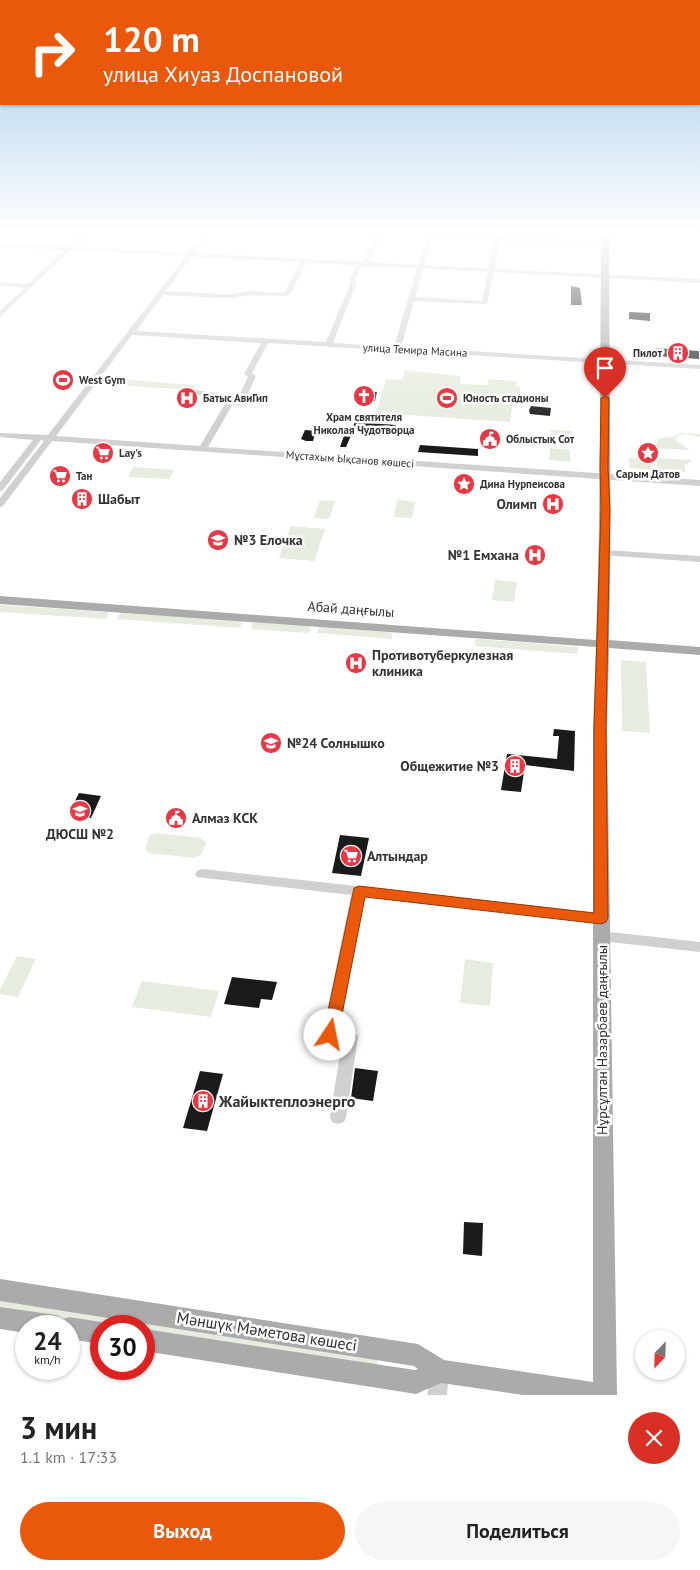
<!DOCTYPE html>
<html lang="ru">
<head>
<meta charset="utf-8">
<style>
	body { margin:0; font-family:"PT Sans",sans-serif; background:#f6f6f6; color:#222; height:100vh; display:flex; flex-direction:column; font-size:19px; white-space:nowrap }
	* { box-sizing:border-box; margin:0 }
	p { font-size:16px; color:#767676 }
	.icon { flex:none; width:28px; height:28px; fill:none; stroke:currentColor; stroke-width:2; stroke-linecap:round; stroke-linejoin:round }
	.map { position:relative; height:1395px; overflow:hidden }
	.drawer { display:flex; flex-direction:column; background:#fff; flex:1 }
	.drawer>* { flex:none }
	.guide { position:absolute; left:0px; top:0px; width:700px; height:105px; box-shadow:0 1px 4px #0004; background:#ea580c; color:#fff; overflow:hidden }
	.needle { width:32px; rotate:203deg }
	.fabs { position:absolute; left:635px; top:1330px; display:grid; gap:10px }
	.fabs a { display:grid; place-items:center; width:50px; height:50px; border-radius:50%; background:#fff; box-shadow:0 1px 4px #0004; font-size:25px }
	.speed { position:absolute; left:15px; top:1315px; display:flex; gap:10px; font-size:25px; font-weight:700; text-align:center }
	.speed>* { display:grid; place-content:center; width:65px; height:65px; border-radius:50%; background:#fff; box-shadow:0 1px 4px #0004; line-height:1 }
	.speed small { font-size:12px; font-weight:400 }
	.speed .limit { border:8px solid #d22; background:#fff; color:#111 }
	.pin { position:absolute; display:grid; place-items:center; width:42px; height:42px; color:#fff; margin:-51px -21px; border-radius:50% 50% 50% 0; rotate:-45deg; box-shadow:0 0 5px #0007 }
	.pin .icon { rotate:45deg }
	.me { position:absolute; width:55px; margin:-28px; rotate:11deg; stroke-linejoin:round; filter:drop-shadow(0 0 4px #0008) }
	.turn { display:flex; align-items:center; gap:18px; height:105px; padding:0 20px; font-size:22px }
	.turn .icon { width:65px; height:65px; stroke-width:2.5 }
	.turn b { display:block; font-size:35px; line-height:42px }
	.round { display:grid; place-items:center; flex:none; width:52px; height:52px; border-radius:26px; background:#f6f6f6 }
	.overview { display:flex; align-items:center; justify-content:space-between; height:85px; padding:0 20px }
	h1 { font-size:30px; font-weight:600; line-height:38px }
	.primary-button { display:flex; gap:10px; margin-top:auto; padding:10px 20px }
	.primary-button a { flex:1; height:58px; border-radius:30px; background:#ea580c; color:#fff; font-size:20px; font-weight:600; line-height:58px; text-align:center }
	.primary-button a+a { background:#f6f6f6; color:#222 }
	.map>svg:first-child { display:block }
	.green { fill:#e6ecdf }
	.building { fill:#1a1a1a }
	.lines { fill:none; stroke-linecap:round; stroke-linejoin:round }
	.minor { fill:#d0d0d0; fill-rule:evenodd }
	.major { fill:#ababab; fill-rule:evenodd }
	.route { fill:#ea580c; stroke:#983908 }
	.labels { text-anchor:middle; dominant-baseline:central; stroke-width:5; stroke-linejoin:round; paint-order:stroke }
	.far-street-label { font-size:11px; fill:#333; stroke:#fff }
	.far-poi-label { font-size:11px; font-weight:bold; fill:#333; stroke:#fff; text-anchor:start }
	.poi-label { font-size:14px; font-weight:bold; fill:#333; stroke:#fff; text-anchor:start }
	.street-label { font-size:14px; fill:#333; stroke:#fff }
	.near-poi-label { font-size:16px; font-weight:bold; fill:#333; stroke:#fff; text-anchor:start }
	.near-street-label { font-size:16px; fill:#333; stroke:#fff }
</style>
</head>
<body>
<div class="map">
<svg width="700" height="1395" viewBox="0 0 700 1395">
	<rect width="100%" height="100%" fill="#fff"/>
	<!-- green -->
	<path class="green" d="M405 370 460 376 461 384 487 385 488 379 517 381 516 387H520V394L514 393 510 422 376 413 386 379 402 380Z
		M103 378 196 385 192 390 99 384Z
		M551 430 572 431 571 443 550 441Z
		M680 433 700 434V437L685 434 677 436 676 441 690 450 656 448 657 439 673 437Z
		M550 448 570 450V462L549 460Z
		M629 458 651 460 652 470 630 468Z
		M660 458 691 460V461L685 465V472L657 470V459Z
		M133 467 174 470 169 479 128 477Z
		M320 500 335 501 329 519 314 518Z
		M397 500 415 502 412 518 394 517Z
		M291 526 325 529 314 561 279 558Z
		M495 580 517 582 514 602 492 600Z
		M0 605 108 612 107 619 0 612Z
		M120 613 242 620 240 628 116 619Z
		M257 622 311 625 309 633 251 629 252 624Z
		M319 627 388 632 392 634V639L317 633Z
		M480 639 578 647 577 654 475 646V640Z
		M621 660 646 662 650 733 622 731Z
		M157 833 201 838 206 842 201 855 193 858 149 853 145 849 149 836Z
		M17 956 36 959 18 997 0 994V990Z
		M465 959 493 963 490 1006 460 1003Z
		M142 981 219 991 211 1017 132 1007Z
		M0 1299 378 1357 377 1367 144 1332V1326H109L0 1310Z"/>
	<!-- building -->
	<path class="building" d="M571 286 580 288 582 305H571Z
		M629 312 650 313V321L629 319Z
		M656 348 699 351V359L657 356Z
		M357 391 377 392 375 401H354Z
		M531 406 551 408 550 416 530 414 529 410Z
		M355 422 396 425 393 434 387 435 383 432 352 429Z
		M305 430 316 431 313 441H306L301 439Z
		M346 430 353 431 346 447H340Z
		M420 445 478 449V456L418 452Z
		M79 494H91L85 504H73Z
		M554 729 575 731 574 771 525 765 521 792 501 790 507 754 557 759 559 736H553Z
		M79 793 101 796 91 818 78 816 80 812 70 811Z
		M340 835 369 838 361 876 332 873Z
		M232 977 277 982 272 1000 261 999 259 1008 224 1004Z
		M355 1068 378 1071 373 1101 351 1098Z
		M200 1071 223 1074 207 1131 183 1128Z
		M464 1222 483 1223 482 1256 463 1254Z"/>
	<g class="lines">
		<!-- minor -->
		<path class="minor" d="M80 234H87L74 247 188 253 203 234H209L195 253 363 262 375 234H381L370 262 418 265 427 234 494 237 495 234H501L500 237 605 241 607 242V244L500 241 495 269 700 279V283L494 272 487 304 414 301 401 347 700 365V369L268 343 252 373 256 376 243 404 239 406 235 404 248 377 244 374 261 343 132 335 56 436 200 446 228 399 192 394 191 392 195 390 233 395 237 397 208 447 700 480V486L52 441 3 506 0 507V498L44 441 41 440 3 490 0 491V482L33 440 0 437V433L48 435 186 256 70 250 0 317V311L25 288 0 286V282L28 284 64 250 0 247V243L67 247ZM432 238 494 240 488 268 424 265ZM192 257 300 262 285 292 283 293 249 291 234 294H219L166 291ZM306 263 356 265 349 279 351 282 326 342 136 331 163 295 219 298H234L249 295 286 296 291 293ZM362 266 417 268 394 347 333 343 357 282 355 279ZM423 269 488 272 482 301 415 297Z
			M605 550 700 556V562L602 555 600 553Z
			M202 869 601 913 606 914 608 918 606 922 601 923 365 897 339 1030 355 1033 358 1037 346 1117 344 1122 338 1124 332 1122 330 1117 342 1042 325 1039 322 1035 351 895 197 877 195 874 197 871Z
			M601 931 700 942V952L601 941 596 940 594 936 596 932Z
			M440 1362 447 1364 449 1371 447 1395H427L431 1371 433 1364Z"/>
		<!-- major -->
		<path class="major" d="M601 234H609C609 370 612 505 609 640L700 647V655L609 648 607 728 617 1395H523L441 1383 416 1394 144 1351V1329L415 1370 418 1369 414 1366 0 1301V1279L418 1344 444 1360 593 1382V728L596 647 0 604V596L596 640C601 505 600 369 601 234Z
			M0 1307 56 1315 64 1319 69 1317 101 1322 109 1326H101V1344L69 1339V1326H26V1333L0 1329Z"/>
	</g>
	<!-- sky -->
	<linearGradient id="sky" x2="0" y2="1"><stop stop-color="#9ec6ea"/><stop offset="0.54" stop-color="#fff"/><stop offset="1" stop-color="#fff" stop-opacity="0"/></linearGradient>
	<rect width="700" height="430" fill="url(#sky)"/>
	<!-- route -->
	<path class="route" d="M605 396 609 398 608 467 610 510 606 728 608 918 606 922 601 924 365 897 338 1035 336 1039 330 1041 325 1039 323 1035 354 888 359 886 594 913V728L601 510 600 467 601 398Z"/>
	<!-- icons -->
	<defs>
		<g id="building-disc" transform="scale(1.125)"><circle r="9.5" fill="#e63946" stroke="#fff"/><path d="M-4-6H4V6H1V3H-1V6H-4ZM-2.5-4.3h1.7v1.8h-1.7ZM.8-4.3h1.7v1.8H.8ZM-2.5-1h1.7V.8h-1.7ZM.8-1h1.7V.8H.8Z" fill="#fff"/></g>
		<g id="stadium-disc" transform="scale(1.125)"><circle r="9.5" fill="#e63946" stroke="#fff"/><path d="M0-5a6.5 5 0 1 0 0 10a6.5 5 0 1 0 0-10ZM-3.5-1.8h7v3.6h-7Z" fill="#fff"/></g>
		<g id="church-disc" transform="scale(1.125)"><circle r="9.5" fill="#e63946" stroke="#fff"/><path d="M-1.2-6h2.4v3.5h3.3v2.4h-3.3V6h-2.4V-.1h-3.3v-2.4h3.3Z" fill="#fff"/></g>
		<g id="hospital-disc" transform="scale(1.125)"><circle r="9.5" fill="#e63946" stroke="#fff"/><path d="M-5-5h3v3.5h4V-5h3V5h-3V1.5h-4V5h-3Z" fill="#fff"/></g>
		<g id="civic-disc" transform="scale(1.125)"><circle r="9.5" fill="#e63946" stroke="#fff"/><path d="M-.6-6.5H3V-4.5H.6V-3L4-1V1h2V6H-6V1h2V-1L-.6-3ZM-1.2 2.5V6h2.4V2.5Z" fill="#fff"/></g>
		<g id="supermarket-disc" transform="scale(1.125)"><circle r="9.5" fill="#e63946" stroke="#fff"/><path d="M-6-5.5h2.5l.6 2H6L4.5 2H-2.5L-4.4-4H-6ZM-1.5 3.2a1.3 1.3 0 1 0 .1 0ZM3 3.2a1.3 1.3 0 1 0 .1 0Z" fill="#fff"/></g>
		<g id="sight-disc" transform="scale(1.125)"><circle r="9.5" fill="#e63946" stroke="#fff"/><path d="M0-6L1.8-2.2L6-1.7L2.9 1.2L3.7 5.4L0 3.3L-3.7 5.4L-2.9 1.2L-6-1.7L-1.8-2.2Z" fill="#fff"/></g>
		<g id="school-disc" transform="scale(1.125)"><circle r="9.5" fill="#e63946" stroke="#fff"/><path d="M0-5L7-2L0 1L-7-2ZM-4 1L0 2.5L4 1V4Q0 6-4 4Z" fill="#fff"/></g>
	</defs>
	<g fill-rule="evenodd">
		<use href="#building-disc" x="678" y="353"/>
		<use href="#stadium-disc" x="63" y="380"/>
		<use href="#church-disc" x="364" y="396"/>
		<use href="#hospital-disc" x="187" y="398"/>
		<use href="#stadium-disc" x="447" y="398"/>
		<use href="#civic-disc" x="490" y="439"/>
		<use href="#supermarket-disc" x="103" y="453"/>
		<use href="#sight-disc" x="648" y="453"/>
		<use href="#supermarket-disc" x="60" y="476"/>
		<use href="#sight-disc" x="464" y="484"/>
		<use href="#building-disc" x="82" y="499"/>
		<use href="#hospital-disc" x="553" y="504"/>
		<use href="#school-disc" x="218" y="540"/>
		<use href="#hospital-disc" x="535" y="555"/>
		<use href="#hospital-disc" x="356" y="663"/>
		<use href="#school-disc" x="271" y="743"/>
		<use href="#building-disc" x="515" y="766"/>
		<use href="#school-disc" x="80" y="811"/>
		<use href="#civic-disc" x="176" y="818"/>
		<use href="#supermarket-disc" x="351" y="856"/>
		<use href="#building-disc" x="203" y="1101"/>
	</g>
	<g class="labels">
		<!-- far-street labels -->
		<g class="far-street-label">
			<text transform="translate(415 350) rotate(3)">улица Темира Масина</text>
			<text transform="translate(350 459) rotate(4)">Мұстахым Ықсанов көшесі</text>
		</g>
		<!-- far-poi labels -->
		<g class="far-poi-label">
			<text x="662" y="353" text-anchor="end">Пилот</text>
			<text x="79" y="380">West Gym</text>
			<text x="203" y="398">Батыс АвиГип</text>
			<text x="463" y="398">Юность стадионы</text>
			<text x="364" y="417" text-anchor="middle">Храм святителя<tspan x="364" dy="13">Николая Чудотворца</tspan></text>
			<text x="506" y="439">Облыстық Сот</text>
			<text x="119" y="453">Lay's</text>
			<text x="648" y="474" text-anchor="middle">Сарым Датов</text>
			<text x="76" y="476">Тан</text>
			<text x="480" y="484">Дина Нурпеисова</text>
		</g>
		<!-- poi labels -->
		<g class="poi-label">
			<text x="98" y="499">Шабыт</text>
			<text x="537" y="504" text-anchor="end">Олимп</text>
			<text x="234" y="540">№3 Елочка</text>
			<text x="519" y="555" text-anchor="end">№1 Емхана</text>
			<text x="372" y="655">Противотуберкулезная<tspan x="372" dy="16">клиника</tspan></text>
			<text x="287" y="743">№24 Солнышко</text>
			<text x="499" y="766" text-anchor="end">Общежитие №3</text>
			<text x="192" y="818">Алмаз КСК</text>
			<text x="80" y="834" text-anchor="middle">ДЮСШ №2</text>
			<text x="367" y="856">Алтындар</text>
		</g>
		<!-- street labels -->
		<g class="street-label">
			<text transform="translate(351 609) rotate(4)">Абай даңғылы</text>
			<text transform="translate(602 1040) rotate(-90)">Нұрсұлтан Назарбаев даңғылы</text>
		</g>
		<!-- near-poi labels -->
		<g class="near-poi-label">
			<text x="219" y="1101">Жайыктеплоэнерго</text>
		</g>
		<!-- near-street labels -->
		<g class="near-street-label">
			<text transform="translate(267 1331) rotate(9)">Мәншүк Мәметова көшесі</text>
		</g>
	</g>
</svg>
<div class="fabs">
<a><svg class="needle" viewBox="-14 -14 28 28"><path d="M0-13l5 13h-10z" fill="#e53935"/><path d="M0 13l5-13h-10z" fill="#767676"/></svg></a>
</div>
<div class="speed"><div>24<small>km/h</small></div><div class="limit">30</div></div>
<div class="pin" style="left:605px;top:398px;background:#d93025"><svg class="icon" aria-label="arrive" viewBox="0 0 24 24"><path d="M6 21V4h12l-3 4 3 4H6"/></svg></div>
<svg class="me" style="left:330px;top:1035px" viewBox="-20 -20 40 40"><circle r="19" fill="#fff"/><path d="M0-13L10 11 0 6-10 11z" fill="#ea580c"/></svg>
<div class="guide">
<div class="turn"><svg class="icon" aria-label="right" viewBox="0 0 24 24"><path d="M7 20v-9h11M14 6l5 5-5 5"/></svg><div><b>120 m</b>улица Хиуаз Доспановой</div></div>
</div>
</div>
<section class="drawer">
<div class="overview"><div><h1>3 мин</h1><p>1.1 km · 17:33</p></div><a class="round" style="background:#d93025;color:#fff"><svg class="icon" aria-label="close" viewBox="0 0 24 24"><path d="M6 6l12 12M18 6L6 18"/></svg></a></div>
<div class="primary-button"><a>Выход</a><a>Поделиться</a></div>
</section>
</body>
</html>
